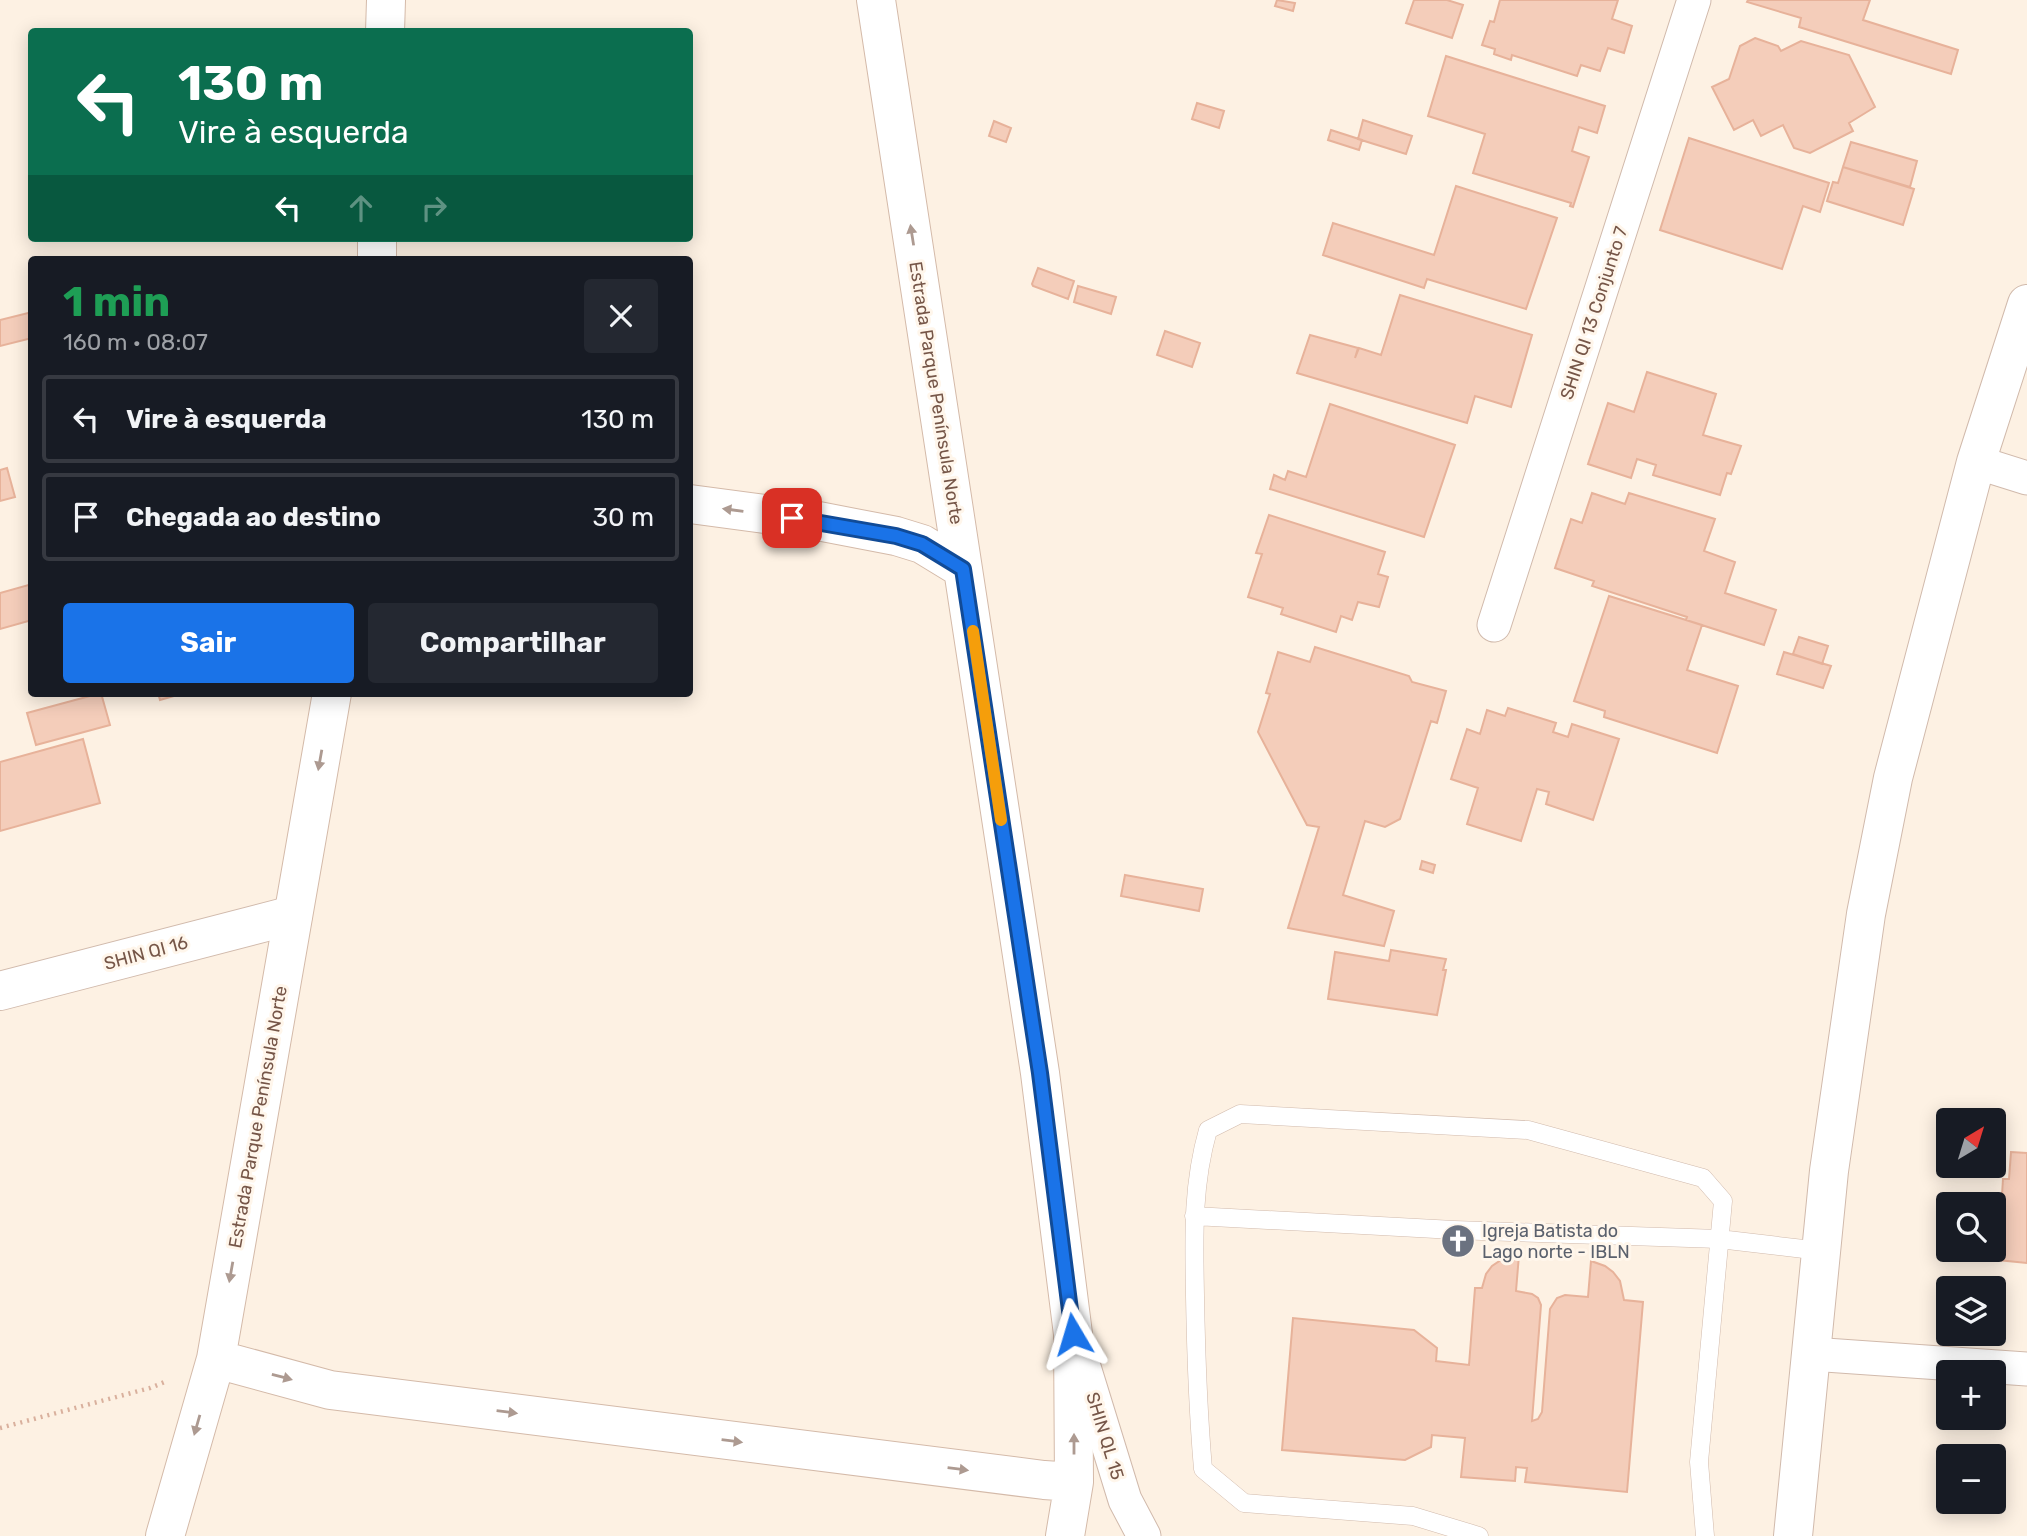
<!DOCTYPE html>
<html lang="pt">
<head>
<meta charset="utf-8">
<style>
	body { margin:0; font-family:Rubik,sans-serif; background:#242831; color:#f1f3f6; height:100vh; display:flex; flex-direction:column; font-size:26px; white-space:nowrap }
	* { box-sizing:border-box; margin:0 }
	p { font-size:23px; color:#9ea1a6 }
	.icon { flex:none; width:38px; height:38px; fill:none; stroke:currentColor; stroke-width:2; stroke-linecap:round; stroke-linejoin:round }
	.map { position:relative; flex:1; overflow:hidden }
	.sheet { position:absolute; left:28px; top:256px; width:665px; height:441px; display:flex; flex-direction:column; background:#171b24; border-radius:7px; box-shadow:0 4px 18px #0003 }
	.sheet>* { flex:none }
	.banner { position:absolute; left:28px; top:28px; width:665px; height:214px; border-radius:7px; box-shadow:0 4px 18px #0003; background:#0b6e4f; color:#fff; overflow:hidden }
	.needle { width:46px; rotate:38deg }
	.buttons { position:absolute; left:1936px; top:1108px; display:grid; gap:14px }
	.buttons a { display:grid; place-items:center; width:70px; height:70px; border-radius:7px; background:#171b24; box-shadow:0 4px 18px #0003; font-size:35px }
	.pin { position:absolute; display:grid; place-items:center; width:60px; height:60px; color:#fff; margin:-30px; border-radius:14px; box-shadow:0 4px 10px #0006 }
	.me { position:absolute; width:77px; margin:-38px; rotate:353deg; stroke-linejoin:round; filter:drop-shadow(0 0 5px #0008) }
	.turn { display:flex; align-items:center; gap:24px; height:147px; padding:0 35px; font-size:32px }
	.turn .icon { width:91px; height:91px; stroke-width:2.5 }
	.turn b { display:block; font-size:49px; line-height:60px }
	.lanes { display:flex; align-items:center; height:66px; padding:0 35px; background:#0003; justify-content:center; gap:35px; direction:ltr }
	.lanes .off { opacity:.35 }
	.round { display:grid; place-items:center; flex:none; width:74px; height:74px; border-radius:7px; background:#242831 }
	.headline { display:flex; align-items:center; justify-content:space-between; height:119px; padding:0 35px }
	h1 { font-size:42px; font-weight:700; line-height:52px; color:#1e9e55 }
	.action { display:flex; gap:14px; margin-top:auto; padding:14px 35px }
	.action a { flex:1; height:80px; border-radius:7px; background:#1a73e8; color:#fff; font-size:28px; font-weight:700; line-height:80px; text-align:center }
	.action a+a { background:#242831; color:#f1f3f6 }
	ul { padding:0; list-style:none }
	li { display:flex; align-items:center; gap:21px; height:88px; margin:0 14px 10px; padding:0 21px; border:4px solid #363941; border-radius:7px }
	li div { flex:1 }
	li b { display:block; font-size:26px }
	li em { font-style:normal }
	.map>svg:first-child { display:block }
	.building { fill:#f4cdba; stroke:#e7b29a; stroke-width:2 }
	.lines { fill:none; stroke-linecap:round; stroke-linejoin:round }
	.service-casing { stroke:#d1baac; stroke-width:19 }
	.minor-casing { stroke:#d1baac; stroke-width:35 }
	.tertiary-casing { stroke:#d1baac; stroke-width:40 }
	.secondary-casing { stroke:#d4baa9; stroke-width:40 }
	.path { stroke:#d9b09d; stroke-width:4.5; stroke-dasharray:2 5; stroke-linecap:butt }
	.service { stroke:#fff; stroke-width:18 }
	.minor { stroke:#fff; stroke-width:33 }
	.tertiary { stroke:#fff; stroke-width:38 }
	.secondary { stroke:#fff; stroke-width:38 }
	.oneway { fill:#ad9a91 }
	.route-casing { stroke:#114b97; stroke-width:18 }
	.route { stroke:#1a73e8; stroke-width:12 }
	.slow { stroke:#f59e0b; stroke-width:12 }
	.labels { text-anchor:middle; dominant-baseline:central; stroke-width:6; stroke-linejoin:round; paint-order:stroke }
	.street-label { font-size:18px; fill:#765648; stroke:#fff6eb }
	.worship-label { font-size:18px; fill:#5b616d; stroke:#fff6eb; text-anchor:start }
</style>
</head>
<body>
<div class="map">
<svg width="2027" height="1536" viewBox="0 0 2027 1536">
	<rect width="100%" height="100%" fill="#fdf1e3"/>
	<!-- building -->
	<path class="building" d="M1277 0 1295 3 1293 11 1275 6Z
		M1414 0H1447L1463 5 1452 38 1406 23Z
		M1500 0H1618L1612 19 1632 26 1624 53 1608 48 1600 71 1581 65 1577 76 1512 55 1511 60 1494 54 1495 49 1482 45 1490 21 1494 22Z
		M1748 0H1870L1863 20 1958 50 1951 74 1799 27 1801 18 1747 2Z
		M1755 38 1778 46 1781 51 1801 41 1849 55 1875 107 1849 123 1853 131 1810 153 1794 148 1783 125 1761 136 1753 120 1734 130 1712 87 1729 79 1740 46Z
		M1446 56 1605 106 1597 133 1579 127 1572 151 1589 157 1573 207 1570 206 1571 203 1473 173 1485 134 1428 116Z
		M1197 103 1224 111 1219 128 1192 119Z
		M1363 120 1412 136 1406 154 1358 139Z
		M994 121 1011 128 1006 142 989 136Z
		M1331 130 1362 140 1359 150 1328 140Z
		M1689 138 1829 183 1820 212 1803 206 1782 269 1660 230Z
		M1851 142 1917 161 1910 187 1843 167Z
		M1843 167 1914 189 1903 225 1827 201 1833 182 1838 183Z
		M1456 186 1557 218 1526 309 1427 279 1424 288 1323 255 1333 223 1434 255Z
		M1038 268 1074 281 1068 299 1033 286 1032 284Z
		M1078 286 1116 297 1111 314 1074 302Z
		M1400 295 1532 335 1511 407 1475 396 1467 423 1297 373 1310 335 1358 348 1355 358 1359 348 1381 355Z
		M32 312V338L0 346V320Z
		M1165 331 1200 343 1192 367 1157 355Z
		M1647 372 1716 394 1703 435 1741 446 1731 474 1727 473 1720 495 1653 475 1656 465 1637 459 1631 478 1588 464 1608 403 1634 412Z
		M1330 404 1455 445 1424 537 1270 489 1274 475 1285 480 1288 471 1306 477Z
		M7 468 15 497 0 501V470Z
		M1592 493 1625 504 1629 493 1715 519 1704 551 1735 562 1725 593 1776 610 1764 645 1686 620 1687 617 1592 586 1594 581 1555 568 1571 519 1582 523Z
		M1269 515 1385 552 1378 574 1388 577 1379 607 1358 602 1352 620 1341 616 1336 632 1281 614 1283 608 1248 597 1262 554 1256 553Z
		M32 584V620L0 629V593Z
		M1609 596 1702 625 1687 670 1738 686 1717 753 1604 717 1605 711 1574 701Z
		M1799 637 1828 646 1822 664 1793 654Z
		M1315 647 1409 676 1412 682 1446 691 1437 723 1431 721 1400 819 1385 827 1365 821 1343 895 1394 911 1384 946 1288 928 1319 827 1307 825 1258 732 1270 694 1266 693 1278 652 1310 662Z
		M1784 652 1831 666 1823 688 1777 674Z
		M101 693 110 725 36 745 27 713Z
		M158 693H174V696L160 700Z
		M1508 708 1556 723 1553 732 1568 737 1572 724 1619 739 1593 820 1546 804 1549 792 1537 789 1521 841 1467 824 1478 788 1451 779 1467 729 1480 734 1487 710 1505 716Z
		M83 739 100 803 0 831V762Z
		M83 739 100 803 0 831V762Z
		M1422 861 1435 865 1433 873 1420 869Z
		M1125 875 1203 889 1199 911 1121 896Z
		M1391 950 1446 959 1443 970H1446L1437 1015 1328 999 1335 952 1389 961Z
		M2011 1152 2027 1153V1263L1998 1260 2003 1179H2009Z
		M1519 1255 1516 1291 1532 1294 1538 1298 1541 1305 1532 1421 1538 1419 1542 1412 1550 1309 1557 1298 1565 1295 1588 1297 1591 1261 1605 1266 1613 1272 1620 1281 1624 1300 1643 1302 1627 1492 1525 1482 1527 1468 1516 1467 1515 1481 1461 1477 1465 1438 1432 1435 1431 1447 1405 1460 1282 1450 1293 1318 1414 1330 1437 1348 1436 1361 1469 1365 1475 1288H1482L1486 1274 1492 1266 1504 1258Z"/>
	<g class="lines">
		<!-- service casing -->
		<g class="service-casing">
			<path id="service" d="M1194 1216 1454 1230 1719 1239 1821 1251
				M1479 1536 1413 1516 1244 1503 1203 1469C1198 1411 1196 1354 1195 1296 1194 1238 1192 1186 1208 1130L1240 1114 1528 1130 1703 1178 1723 1201 1699 1462 1705 1536"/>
		</g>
		<!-- minor casing -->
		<g class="minor-casing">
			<path id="minor" d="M1976 462 2027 478
				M1494 625 1694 0
				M1080 1354 1125 1500 1144 1536
				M1811 1354 2027 1369"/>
		</g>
		<!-- tertiary casing -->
		<g class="tertiary-casing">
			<path id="tertiary" d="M0 991 293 915
				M1793 1536 1829 1171 1866 914 1893 778 1976 462 2027 304"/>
		</g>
		<!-- secondary casing -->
		<g class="secondary-casing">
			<path id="secondary" d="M876 0 1040 1073 1073 1334 1074 1482 1065 1536
				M385 32 386 0
				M377 259V238
				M690 504 818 521 896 536 922 544 963 569
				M216 1359 330 1390 1044 1480 1074 1482
				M165 1536 216 1359 332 693"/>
		</g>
		<!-- path -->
		<path class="path" d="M0 1428 150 1388 167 1381"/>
		<!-- service -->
		<use href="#service" class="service"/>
		<!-- minor -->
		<use href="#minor" class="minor"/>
		<!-- tertiary -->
		<use href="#tertiary" class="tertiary"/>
		<!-- secondary -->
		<use href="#secondary" class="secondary"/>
	</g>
	<!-- one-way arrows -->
	<defs><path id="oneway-solid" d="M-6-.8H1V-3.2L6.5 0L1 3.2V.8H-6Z" transform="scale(1.75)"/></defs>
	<g class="oneway">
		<use href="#oneway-solid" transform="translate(912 235) rotate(-99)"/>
		<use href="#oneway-solid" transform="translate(733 510) rotate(-172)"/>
		<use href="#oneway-solid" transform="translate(320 760) rotate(100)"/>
		<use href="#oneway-solid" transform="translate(231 1272) rotate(100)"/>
		<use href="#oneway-solid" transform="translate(282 1377) rotate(15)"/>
		<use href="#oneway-solid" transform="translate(507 1412) rotate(7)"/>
		<use href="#oneway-solid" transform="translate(197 1425) rotate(106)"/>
		<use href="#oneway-solid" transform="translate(732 1441) rotate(7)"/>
		<use href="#oneway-solid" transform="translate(1074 1444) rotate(-90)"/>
		<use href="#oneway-solid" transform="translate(958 1469) rotate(7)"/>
	</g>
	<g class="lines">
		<!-- route casing -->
		<g class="route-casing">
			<path id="route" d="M792 518 896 536 922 544 963 569 1040 1073 1073 1334"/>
		</g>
		<!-- route -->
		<use href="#route" class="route"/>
		<!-- slow -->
		<path class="slow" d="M973 631 1001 820"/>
	</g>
	<!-- icons -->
	<defs>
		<g id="church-disc" transform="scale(1.75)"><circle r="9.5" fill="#6b7280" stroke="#fff6eb"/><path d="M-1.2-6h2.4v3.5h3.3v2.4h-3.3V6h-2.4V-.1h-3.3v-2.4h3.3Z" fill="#fff"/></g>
	</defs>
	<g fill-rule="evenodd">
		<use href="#church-disc" x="1458" y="1241"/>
	</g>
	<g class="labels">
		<!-- street labels -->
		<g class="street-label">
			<text transform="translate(1594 313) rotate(-72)">SHIN QI 13 Conjunto 7</text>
			<text transform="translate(936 393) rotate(81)">Estrada Parque Península Norte</text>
			<text transform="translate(146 953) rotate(-15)">SHIN QI 16</text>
			<text transform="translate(258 1117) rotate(-80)">Estrada Parque Península Norte</text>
			<text transform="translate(1105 1436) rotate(73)">SHIN QL 15</text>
		</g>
		<!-- worship labels -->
		<g class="worship-label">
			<text x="1482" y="1231">Igreja Batista do<tspan x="1482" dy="21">Lago norte - IBLN</tspan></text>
		</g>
	</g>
</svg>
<div class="buttons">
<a><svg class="needle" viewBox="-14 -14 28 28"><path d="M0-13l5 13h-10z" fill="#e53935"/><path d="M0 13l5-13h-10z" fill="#9ea1a6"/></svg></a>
<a><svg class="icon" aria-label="search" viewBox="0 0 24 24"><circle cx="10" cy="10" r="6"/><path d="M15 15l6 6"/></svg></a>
<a><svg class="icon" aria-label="layers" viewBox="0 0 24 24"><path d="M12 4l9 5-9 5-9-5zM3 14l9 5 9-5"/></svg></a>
<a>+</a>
<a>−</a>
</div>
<div class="pin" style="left:792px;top:518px;background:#d93025"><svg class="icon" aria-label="arrive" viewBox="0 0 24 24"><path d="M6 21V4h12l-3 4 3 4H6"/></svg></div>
<svg class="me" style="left:1073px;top:1334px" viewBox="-20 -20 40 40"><path d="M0-17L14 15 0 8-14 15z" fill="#1a73e8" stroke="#fff" stroke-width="4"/></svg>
<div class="banner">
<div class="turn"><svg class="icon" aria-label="left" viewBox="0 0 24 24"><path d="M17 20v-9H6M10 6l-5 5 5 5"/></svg><div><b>130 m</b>Vire à esquerda</div></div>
<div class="lanes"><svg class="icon" aria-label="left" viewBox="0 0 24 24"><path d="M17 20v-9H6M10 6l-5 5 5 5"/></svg><svg class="icon off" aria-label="ahead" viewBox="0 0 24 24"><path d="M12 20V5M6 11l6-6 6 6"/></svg><svg class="icon off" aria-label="right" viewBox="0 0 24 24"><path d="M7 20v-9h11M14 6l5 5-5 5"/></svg></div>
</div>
<section class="sheet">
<div class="headline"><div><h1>1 min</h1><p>160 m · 08:07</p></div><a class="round"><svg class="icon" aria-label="close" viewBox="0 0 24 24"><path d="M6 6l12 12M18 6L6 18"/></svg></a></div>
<ul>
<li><svg class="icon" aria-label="left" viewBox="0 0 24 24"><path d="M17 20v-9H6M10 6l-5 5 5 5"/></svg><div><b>Vire à esquerda</b></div><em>130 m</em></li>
<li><svg class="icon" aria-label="arrive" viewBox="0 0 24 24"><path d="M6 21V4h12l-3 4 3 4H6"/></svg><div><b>Chegada ao destino</b></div><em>30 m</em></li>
</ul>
<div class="action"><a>Sair</a><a>Compartilhar</a></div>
</section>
</div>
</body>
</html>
